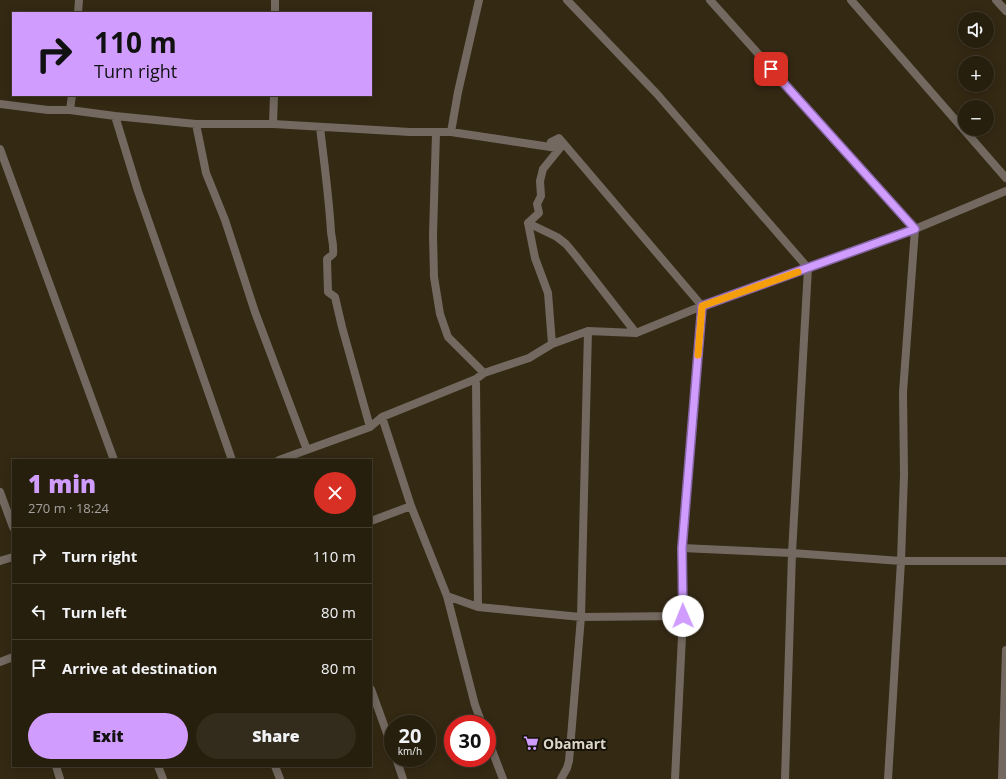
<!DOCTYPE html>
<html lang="en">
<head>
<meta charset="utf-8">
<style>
	body { margin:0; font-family:"Open Sans",sans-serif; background:#332c1c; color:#f1f3f6; height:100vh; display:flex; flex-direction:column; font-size:15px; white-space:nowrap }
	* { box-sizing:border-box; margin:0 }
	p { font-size:13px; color:#a4a29e }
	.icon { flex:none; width:22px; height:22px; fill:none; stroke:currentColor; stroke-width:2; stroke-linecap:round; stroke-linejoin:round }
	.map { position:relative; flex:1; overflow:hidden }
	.details { position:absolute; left:12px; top:459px; width:360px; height:308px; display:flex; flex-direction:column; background:#271f0e; border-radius:0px; box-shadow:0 2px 10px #0003,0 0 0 1px #433d2e }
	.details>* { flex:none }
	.top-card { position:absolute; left:12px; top:12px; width:360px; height:84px; border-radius:0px; box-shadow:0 2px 10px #0003,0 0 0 1px #433d2e; background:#d09dff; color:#111; overflow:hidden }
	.tools { position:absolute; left:958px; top:12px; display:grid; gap:8px }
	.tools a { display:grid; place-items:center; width:36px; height:36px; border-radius:50%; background:#271f0e; box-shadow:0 2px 10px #0003,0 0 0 1px #433d2e; font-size:20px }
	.speed { position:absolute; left:384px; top:715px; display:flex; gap:8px; font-size:20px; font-weight:700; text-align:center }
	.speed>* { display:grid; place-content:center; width:52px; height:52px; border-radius:50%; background:#271f0e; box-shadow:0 2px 10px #0003,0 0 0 1px #433d2e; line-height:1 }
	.speed small { font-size:10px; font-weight:400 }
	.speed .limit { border:6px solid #d22; background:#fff; color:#111 }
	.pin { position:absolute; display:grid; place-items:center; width:34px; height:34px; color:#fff; margin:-17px; border-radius:8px; box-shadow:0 2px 6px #0006 }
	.me { position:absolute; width:44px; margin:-22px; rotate:359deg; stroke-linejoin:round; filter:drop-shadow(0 0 3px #0008) }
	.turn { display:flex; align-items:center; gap:14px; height:84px; padding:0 16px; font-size:18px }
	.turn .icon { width:52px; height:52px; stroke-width:2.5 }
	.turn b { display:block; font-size:28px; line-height:34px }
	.round { display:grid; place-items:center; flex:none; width:42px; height:42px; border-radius:21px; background:#332c1c }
	.head { display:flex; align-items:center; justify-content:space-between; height:68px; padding:0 16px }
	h1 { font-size:24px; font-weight:800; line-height:30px; color:#d09dff }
	.action { display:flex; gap:8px; margin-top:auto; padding:8px 16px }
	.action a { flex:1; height:46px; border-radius:24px; background:#d09dff; color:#111; font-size:16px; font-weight:800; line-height:46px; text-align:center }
	.action a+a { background:#332c1c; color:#f1f3f6 }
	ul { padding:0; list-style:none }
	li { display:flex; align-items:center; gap:12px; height:56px; padding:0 16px; border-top:1px solid #433d2e }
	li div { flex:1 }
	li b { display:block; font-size:15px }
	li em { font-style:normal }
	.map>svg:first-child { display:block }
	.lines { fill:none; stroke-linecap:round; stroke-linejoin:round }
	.minor { stroke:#736960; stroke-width:8 }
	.route-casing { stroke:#8766a6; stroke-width:10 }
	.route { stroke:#d09dff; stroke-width:7 }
	.slow { stroke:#f59e0b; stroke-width:7 }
	.labels { text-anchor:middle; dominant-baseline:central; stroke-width:4; stroke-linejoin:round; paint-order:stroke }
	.poi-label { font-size:14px; font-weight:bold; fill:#dcd6c8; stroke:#171309; text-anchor:start }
</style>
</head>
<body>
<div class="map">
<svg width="1006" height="779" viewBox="0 0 1006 779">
	<rect width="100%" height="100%" fill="#342913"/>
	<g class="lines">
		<!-- minor -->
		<path class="minor" d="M567 0 657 94 808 268 792 553 785 779
			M710 0 915 229 903 392 904 475 901 561 888 779
			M851 0 1006 178
			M996 0 1006 11
			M78 13 79 0
			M275 13V0
			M0 104 48 110H70L72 95
			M70 110 115 116 196 124H273L410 132H451L557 148
			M115 116 138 191 232 460
			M196 124 206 173 225 220 255 312 307 450
			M273 124 274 95
			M320 127C324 162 329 197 331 232 332 240 334 246 333 254L327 259 328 292 335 297 342 327 370 427
			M451 132 458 92 479 0
			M436 133 433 235 434 277 440 314 448 337 484 373
			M0 149 114 460
			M528 223 557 237 566 244 576 256 636 333
			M552 344 548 293 535 258 528 223 539 213 537 204 541 196 540 181 543 169 560 148 551 142 559 138 702 306 682 548 683 616 675 779
			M476 379 478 607
			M382 417 411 506 447 596 475 705 482 724
			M279 460 370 427 382 417 476 379 484 373 529 358 552 344 588 331 636 333 702 306 915 229 1006 191
			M0 492 13 527
			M371 521 411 506
			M682 548 792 553 901 561H1006
			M0 561 13 557
			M447 596 478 607 581 617 683 616
			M0 662 13 657
			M371 689 393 750
			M487 737 503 779
			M396 758 403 779
			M56 766 60 779
			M158 766 163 779
			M275 766 280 779
			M561 779 567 768 569 761 581 617 588 331
			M1002 779 1006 650"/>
	</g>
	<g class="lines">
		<!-- route casing -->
		<g class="route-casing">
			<path id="route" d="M683 616 682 548 702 306 915 229 771 69"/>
		</g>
		<!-- route -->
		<use href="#route" class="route"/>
		<!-- slow -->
		<path class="slow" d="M698 355 702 306 798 272"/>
	</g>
	<!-- icons -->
	<defs>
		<g id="supermarket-bare" transform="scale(1.2)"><path d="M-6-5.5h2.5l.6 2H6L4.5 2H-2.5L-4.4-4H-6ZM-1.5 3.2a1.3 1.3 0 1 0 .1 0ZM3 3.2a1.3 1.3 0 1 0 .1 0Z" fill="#d09dff" stroke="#171309" stroke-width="2.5" paint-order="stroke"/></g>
	</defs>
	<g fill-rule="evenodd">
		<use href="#supermarket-bare" x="531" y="743"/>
	</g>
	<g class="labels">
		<!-- poi labels -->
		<g class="poi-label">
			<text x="543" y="743">Obamart</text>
		</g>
	</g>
</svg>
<div class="tools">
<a><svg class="icon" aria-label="sound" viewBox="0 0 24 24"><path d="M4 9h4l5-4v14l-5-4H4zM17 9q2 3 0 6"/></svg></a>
<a>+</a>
<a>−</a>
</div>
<div class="speed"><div>20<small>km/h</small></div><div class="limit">30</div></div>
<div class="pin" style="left:771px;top:69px;background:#d93025"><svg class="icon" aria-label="arrive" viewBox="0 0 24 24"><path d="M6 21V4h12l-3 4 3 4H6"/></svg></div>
<svg class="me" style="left:683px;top:616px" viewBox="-20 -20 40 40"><circle r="19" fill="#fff"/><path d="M0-13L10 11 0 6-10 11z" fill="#d09dff"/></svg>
<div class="top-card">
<div class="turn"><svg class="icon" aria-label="right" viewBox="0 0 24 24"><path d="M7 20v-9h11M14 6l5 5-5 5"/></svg><div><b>110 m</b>Turn right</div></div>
</div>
<section class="details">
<div class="head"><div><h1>1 min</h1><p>270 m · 18:24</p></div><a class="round" style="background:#d93025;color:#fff"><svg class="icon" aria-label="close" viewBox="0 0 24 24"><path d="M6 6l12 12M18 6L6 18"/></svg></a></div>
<ul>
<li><svg class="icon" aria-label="right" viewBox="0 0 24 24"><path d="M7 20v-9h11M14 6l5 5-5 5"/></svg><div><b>Turn right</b></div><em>110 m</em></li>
<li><svg class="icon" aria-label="left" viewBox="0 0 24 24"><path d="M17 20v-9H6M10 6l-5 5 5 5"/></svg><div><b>Turn left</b></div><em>80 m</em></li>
<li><svg class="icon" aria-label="arrive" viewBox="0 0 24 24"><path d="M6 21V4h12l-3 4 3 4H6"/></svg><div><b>Arrive at destination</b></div><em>80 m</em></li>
</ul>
<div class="action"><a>Exit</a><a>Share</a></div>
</section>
</div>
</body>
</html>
